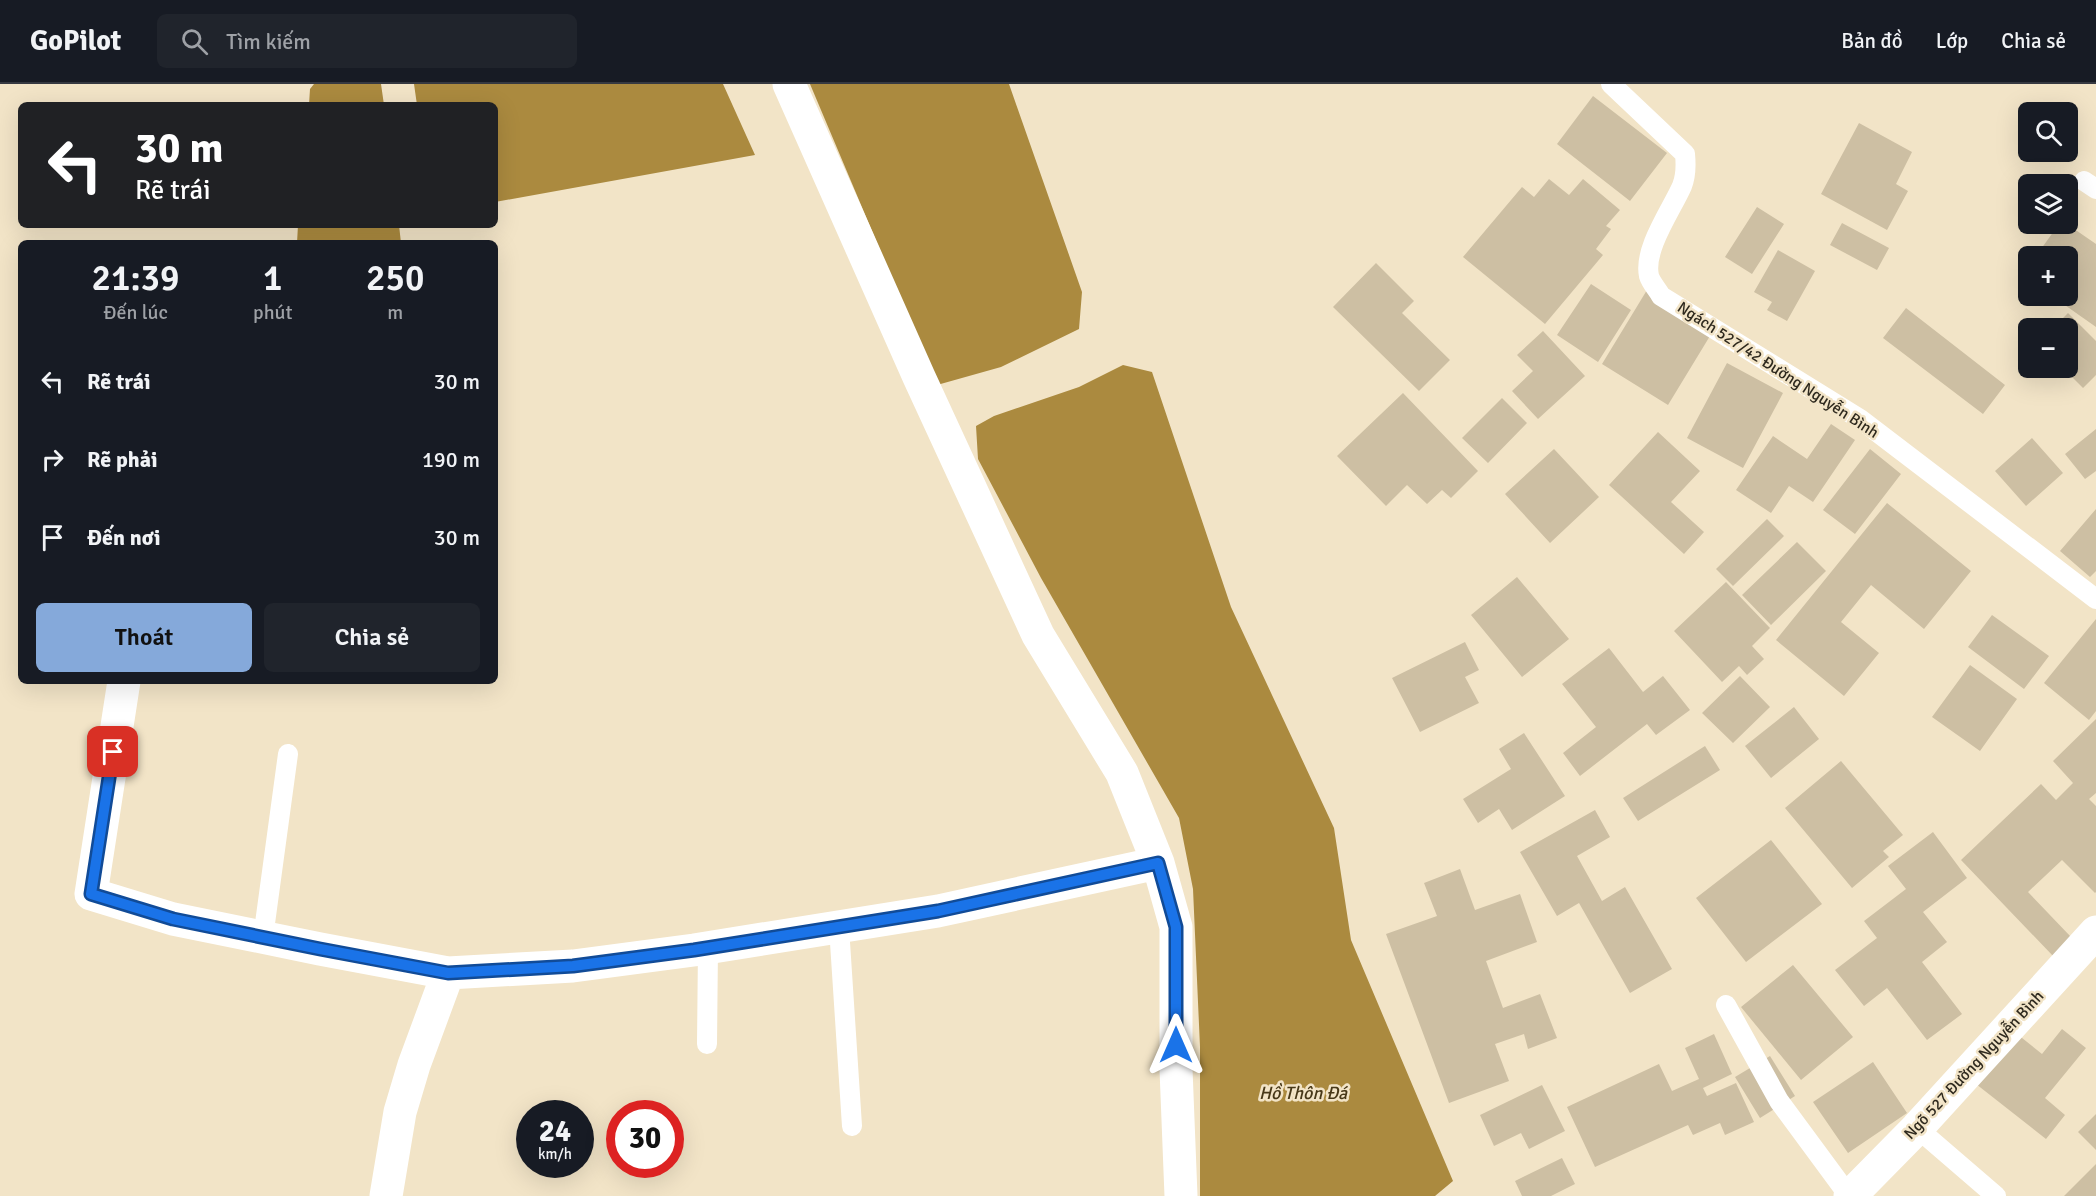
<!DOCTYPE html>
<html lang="vi">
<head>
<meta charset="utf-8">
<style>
	body { margin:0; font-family:Signika,sans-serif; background:#20242c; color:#f1f3f6; height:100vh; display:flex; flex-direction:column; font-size:22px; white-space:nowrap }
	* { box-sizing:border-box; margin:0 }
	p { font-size:20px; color:#9ea1a6 }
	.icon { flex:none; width:33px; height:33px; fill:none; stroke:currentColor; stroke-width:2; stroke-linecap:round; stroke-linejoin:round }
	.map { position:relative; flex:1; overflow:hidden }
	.side { position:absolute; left:18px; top:156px; width:480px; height:444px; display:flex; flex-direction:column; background:#171b24; border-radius:9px; box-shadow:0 6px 24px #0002 }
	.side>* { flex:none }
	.hud { position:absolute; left:18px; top:18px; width:480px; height:126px; border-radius:9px; box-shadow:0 6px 24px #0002; background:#202124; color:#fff; overflow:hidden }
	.tools { position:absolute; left:2018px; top:18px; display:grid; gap:12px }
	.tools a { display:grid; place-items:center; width:60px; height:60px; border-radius:9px; background:#171b24; box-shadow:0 6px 24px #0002; font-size:30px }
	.speed { position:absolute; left:516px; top:1016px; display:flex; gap:12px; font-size:30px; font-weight:700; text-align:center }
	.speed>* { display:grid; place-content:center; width:78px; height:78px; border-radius:50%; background:#171b24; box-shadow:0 6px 24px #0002; line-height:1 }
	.speed small { font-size:15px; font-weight:400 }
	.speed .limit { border:9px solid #d22; background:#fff; color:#111 }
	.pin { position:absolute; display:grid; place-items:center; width:51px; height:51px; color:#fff; margin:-26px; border-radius:12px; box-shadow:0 3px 9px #0006 }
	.me { position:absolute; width:66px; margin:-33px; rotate:0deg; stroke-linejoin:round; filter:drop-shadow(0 0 4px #0008) }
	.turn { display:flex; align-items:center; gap:21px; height:126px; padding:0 18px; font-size:27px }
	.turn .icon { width:78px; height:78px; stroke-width:2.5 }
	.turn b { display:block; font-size:42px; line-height:51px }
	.eta { display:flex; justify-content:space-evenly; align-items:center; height:102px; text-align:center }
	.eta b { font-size:36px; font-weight:600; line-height:42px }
	.primary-button { display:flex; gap:12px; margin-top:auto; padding:12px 18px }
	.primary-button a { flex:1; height:69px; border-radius:9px; background:#85a9da; color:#111; font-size:24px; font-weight:600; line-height:69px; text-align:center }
	.primary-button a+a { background:#20242c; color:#f1f3f6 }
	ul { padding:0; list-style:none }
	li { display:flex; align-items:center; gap:18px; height:78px; padding:0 18px }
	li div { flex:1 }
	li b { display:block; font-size:22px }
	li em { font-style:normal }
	header { display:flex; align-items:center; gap:36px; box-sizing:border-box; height:84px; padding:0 30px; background:#171b24; border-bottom:2px solid #363941 }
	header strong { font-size:28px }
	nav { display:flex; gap:33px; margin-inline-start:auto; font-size:21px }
	.search { width:420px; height:54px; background:#20242c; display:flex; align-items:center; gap:15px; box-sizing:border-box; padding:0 21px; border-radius:9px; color:#9ea1a6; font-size:22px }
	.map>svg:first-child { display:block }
	.water { fill:#ab8a3f }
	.building { fill:#cdbfa3 }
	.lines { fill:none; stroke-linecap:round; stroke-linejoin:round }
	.service { stroke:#fff; stroke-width:20 }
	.minor { stroke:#fff; stroke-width:33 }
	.route-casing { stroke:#114b97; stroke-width:15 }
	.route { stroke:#1a73e8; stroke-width:10 }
	.labels { text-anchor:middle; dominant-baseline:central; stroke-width:5; stroke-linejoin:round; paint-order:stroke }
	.street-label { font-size:16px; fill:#2e291e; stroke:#f2e4c7 }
	.water-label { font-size:18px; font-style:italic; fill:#473818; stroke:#f2e4c7 }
</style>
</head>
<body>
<header>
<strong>GoPilot</strong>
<div class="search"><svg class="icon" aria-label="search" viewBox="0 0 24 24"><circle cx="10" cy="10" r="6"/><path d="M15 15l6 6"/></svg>Tìm kiếm</div>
<nav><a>Bản đồ</a><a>Lớp</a><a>Chia sẻ</a></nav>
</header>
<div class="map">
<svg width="2096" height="1112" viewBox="0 0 2096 1112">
	<rect width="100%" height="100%" fill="#f2e4c7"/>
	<!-- water -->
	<path class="water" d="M314 0H381L384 21H309L310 5Z
		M414 0H723L755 71 495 118V21H417Z
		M810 0H1009L1082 208 1079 245 1001 283 937 301Z
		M298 141H399L401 159H297Z
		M1123 281 1152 288 1231 523 1334 744 1351 856 1453 1097 1435 1112H1200V963L1193 805 1179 734 1041 494 978 375 976 342 994 332 1079 303Z"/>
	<!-- building -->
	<path class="building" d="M1593 12 1667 69 1630 117 1557 60Z
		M1859 39 1912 68 1896 100 1908 107 1887 146 1821 110Z
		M1549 95 1569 111 1583 95 1620 126 1606 142 1611 145 1596 165 1603 171 1545 240 1463 173 1522 103 1534 113Z
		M1757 123 1784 140 1752 190 1725 173Z
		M1842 139 1889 164 1877 186 1830 161Z
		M2059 140H2067L2096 160V243L2052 212H2067V172H2036Z
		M1778 166 1815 187 1787 237 1767 226 1772 218 1754 208Z
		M1376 179 1414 217 1402 229 1450 276 1419 307 1333 223Z
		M1591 200 1631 226 1598 278 1557 251Z
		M1647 206 1713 247 1668 321 1602 280Z
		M1906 224 2005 301 1983 330 1883 254Z
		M2068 229 2096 257V291L2083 304 2063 284H2067V244H2053Z
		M1543 247 1585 292 1538 335 1512 307 1533 287 1517 271Z
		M1727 279 1783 309 1743 384 1687 354Z
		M1403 309 1478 387 1451 414 1442 406 1427 420 1407 401 1386 422 1337 372Z
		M1502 314 1527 339 1488 379 1462 354Z
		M1831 340 1855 356 1813 418 1789 402 1771 429 1736 406 1773 352 1807 375Z
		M2096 345V387L2085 395 2065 370Z
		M1658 348 1700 387 1671 418 1704 448 1684 470 1609 401Z
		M2032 354 2063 389 2026 422 1995 387Z
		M1554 365 1599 413 1550 459 1505 410Z
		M1870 365 1901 390 1855 450 1823 426Z
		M1887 419 1971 487 1924 545 1871 501 1841 538 1879 569 1844 612 1776 556Z
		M2096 425V487L2090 493 2060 467Z
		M1767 435 1784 452 1733 502 1716 485Z
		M1797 458 1826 487 1771 541 1742 511Z
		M1517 493 1569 555 1522 593 1471 531Z
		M1726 498 1770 544 1752 562 1764 575 1747 591 1739 582 1722 598 1674 547Z
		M1992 531 2049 572 2024 605 1968 563Z
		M2096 535V627L2089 636 2044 599Z
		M1465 558 1479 586 1465 593 1479 619 1420 648 1392 594Z
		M1609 564 1643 608 1663 592 1690 626 1656 651 1647 640 1580 692 1563 669 1596 643 1562 600Z
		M1970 581 2017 615 1980 667 1932 633Z
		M1740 592 1770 623 1733 659 1702 629Z
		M1794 623 1819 655 1771 694 1745 662Z
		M2096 635V709L2089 715 2096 722V808L2095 809 2062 776 2028 808 2071 853 2053 872 1961 776 2041 700 2056 716 2073 699 2053 677Z
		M1524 649 1565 712 1512 746 1499 725 1478 739 1463 715 1511 685 1499 665Z
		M1705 662 1720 686 1638 737 1623 714Z
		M1841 677 1903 751 1883 767 1889 773 1852 804 1785 724Z
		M1595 726 1610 753 1577 772 1602 817 1625 803 1672 885 1630 909 1579 819 1557 832 1520 768Z
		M1933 748 1967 794 1923 828 1947 858 1922 878 1962 930 1927 956 1887 904 1864 922 1835 886 1877 854 1864 837 1906 805 1888 782Z
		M1771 756 1822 820 1746 878 1696 814Z
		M1460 785 1475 826 1520 810 1537 858 1486 877 1503 924 1540 910 1557 954 1528 965 1524 950 1495 960 1509 997 1449 1019 1386 850 1437 832 1424 799Z
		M1793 881 1853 953 1801 996 1741 923Z
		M2062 945 2086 964 2045 1014 2065 1031 2046 1055 1976 1000 2017 950 2042 970Z
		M1714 950 1732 990 1703 1004 1707 1012 1736 999 1754 1038 1725 1051 1720 1039 1693 1051 1688 1041 1595 1083 1567 1023 1659 980 1672 1007 1699 995 1685 964Z
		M1770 972 1795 1012 1760 1034 1735 993Z
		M1873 978 1907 1029 1848 1069 1813 1018Z
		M1542 1001 1565 1047 1529 1065 1521 1049 1494 1062 1480 1031Z
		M2096 1030V1066L2078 1048Z
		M1562 1074 1575 1100 1551 1112H1522L1515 1097Z
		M2096 1080V1112H2064Z"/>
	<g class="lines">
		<!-- service -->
		<path class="service" d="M1611 0 1685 70C1686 80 1686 92 1682 102 1672 125 1643 165 1649 192 1651 199 1658 206 1661 212L1860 335 2096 515
			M2084 97 2096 105
			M839 843 852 1042
			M263 854 288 670
			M1726 921 1779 1017 1849 1112
			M707 960 708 863
			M1917 1044 1996 1112"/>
		<!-- minor -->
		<path class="minor" d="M789 0 919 293 1038 551 1122 689 1158 779 1176 843V985L1181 1112
			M124 597 91 810 173 835 320 865 448 889 573 882 694 866 938 827 1158 779
			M386 1112 400 1028 414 981 448 889
			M1850 1112 1917 1044 2096 848"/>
	</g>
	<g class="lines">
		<!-- route casing -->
		<g class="route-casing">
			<path id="route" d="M113 668 91 810 173 835 320 865 448 889 573 882 694 866 938 827 1158 779 1176 843V961"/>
		</g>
		<!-- route -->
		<use href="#route" class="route"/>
	</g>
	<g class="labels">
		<!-- street labels -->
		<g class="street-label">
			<text transform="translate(1778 286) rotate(33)">Ngách 527/42 Đường Nguyễn Bình</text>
			<text transform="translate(1974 981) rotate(-47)">Ngõ 527 Đường Nguyễn Bình</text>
		</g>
		<!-- water labels -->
		<g class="water-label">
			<text x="1303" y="1009">Hồ Thôn Đá</text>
		</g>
	</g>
</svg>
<div class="tools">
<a><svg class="icon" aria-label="search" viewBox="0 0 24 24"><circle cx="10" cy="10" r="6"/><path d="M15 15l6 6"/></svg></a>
<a><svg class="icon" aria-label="layers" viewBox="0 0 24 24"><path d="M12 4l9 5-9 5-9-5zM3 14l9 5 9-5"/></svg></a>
<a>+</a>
<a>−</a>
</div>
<div class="speed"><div>24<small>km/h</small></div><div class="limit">30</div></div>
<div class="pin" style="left:113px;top:668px;background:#d93025"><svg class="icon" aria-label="arrive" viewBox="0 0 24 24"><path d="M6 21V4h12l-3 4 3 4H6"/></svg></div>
<svg class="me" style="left:1176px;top:961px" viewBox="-20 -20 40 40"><path d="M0-17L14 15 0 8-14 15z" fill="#1a73e8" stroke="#fff" stroke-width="4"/></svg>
<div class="hud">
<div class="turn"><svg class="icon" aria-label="left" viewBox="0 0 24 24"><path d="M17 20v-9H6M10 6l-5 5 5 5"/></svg><div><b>30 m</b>Rẽ trái</div></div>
</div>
<section class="side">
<div class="eta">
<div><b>21:39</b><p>Đến lúc</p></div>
<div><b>1</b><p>phút</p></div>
<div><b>250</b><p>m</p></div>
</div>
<ul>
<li><svg class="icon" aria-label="left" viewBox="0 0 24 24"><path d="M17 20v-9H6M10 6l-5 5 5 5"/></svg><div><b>Rẽ trái</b></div><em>30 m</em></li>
<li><svg class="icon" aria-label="right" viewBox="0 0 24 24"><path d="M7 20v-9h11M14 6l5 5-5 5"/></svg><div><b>Rẽ phải</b></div><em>190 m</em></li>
<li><svg class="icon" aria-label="arrive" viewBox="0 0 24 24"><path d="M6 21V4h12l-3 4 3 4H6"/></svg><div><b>Đến nơi</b></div><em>30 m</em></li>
</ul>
<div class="primary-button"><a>Thoát</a><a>Chia sẻ</a></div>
</section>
</div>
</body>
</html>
